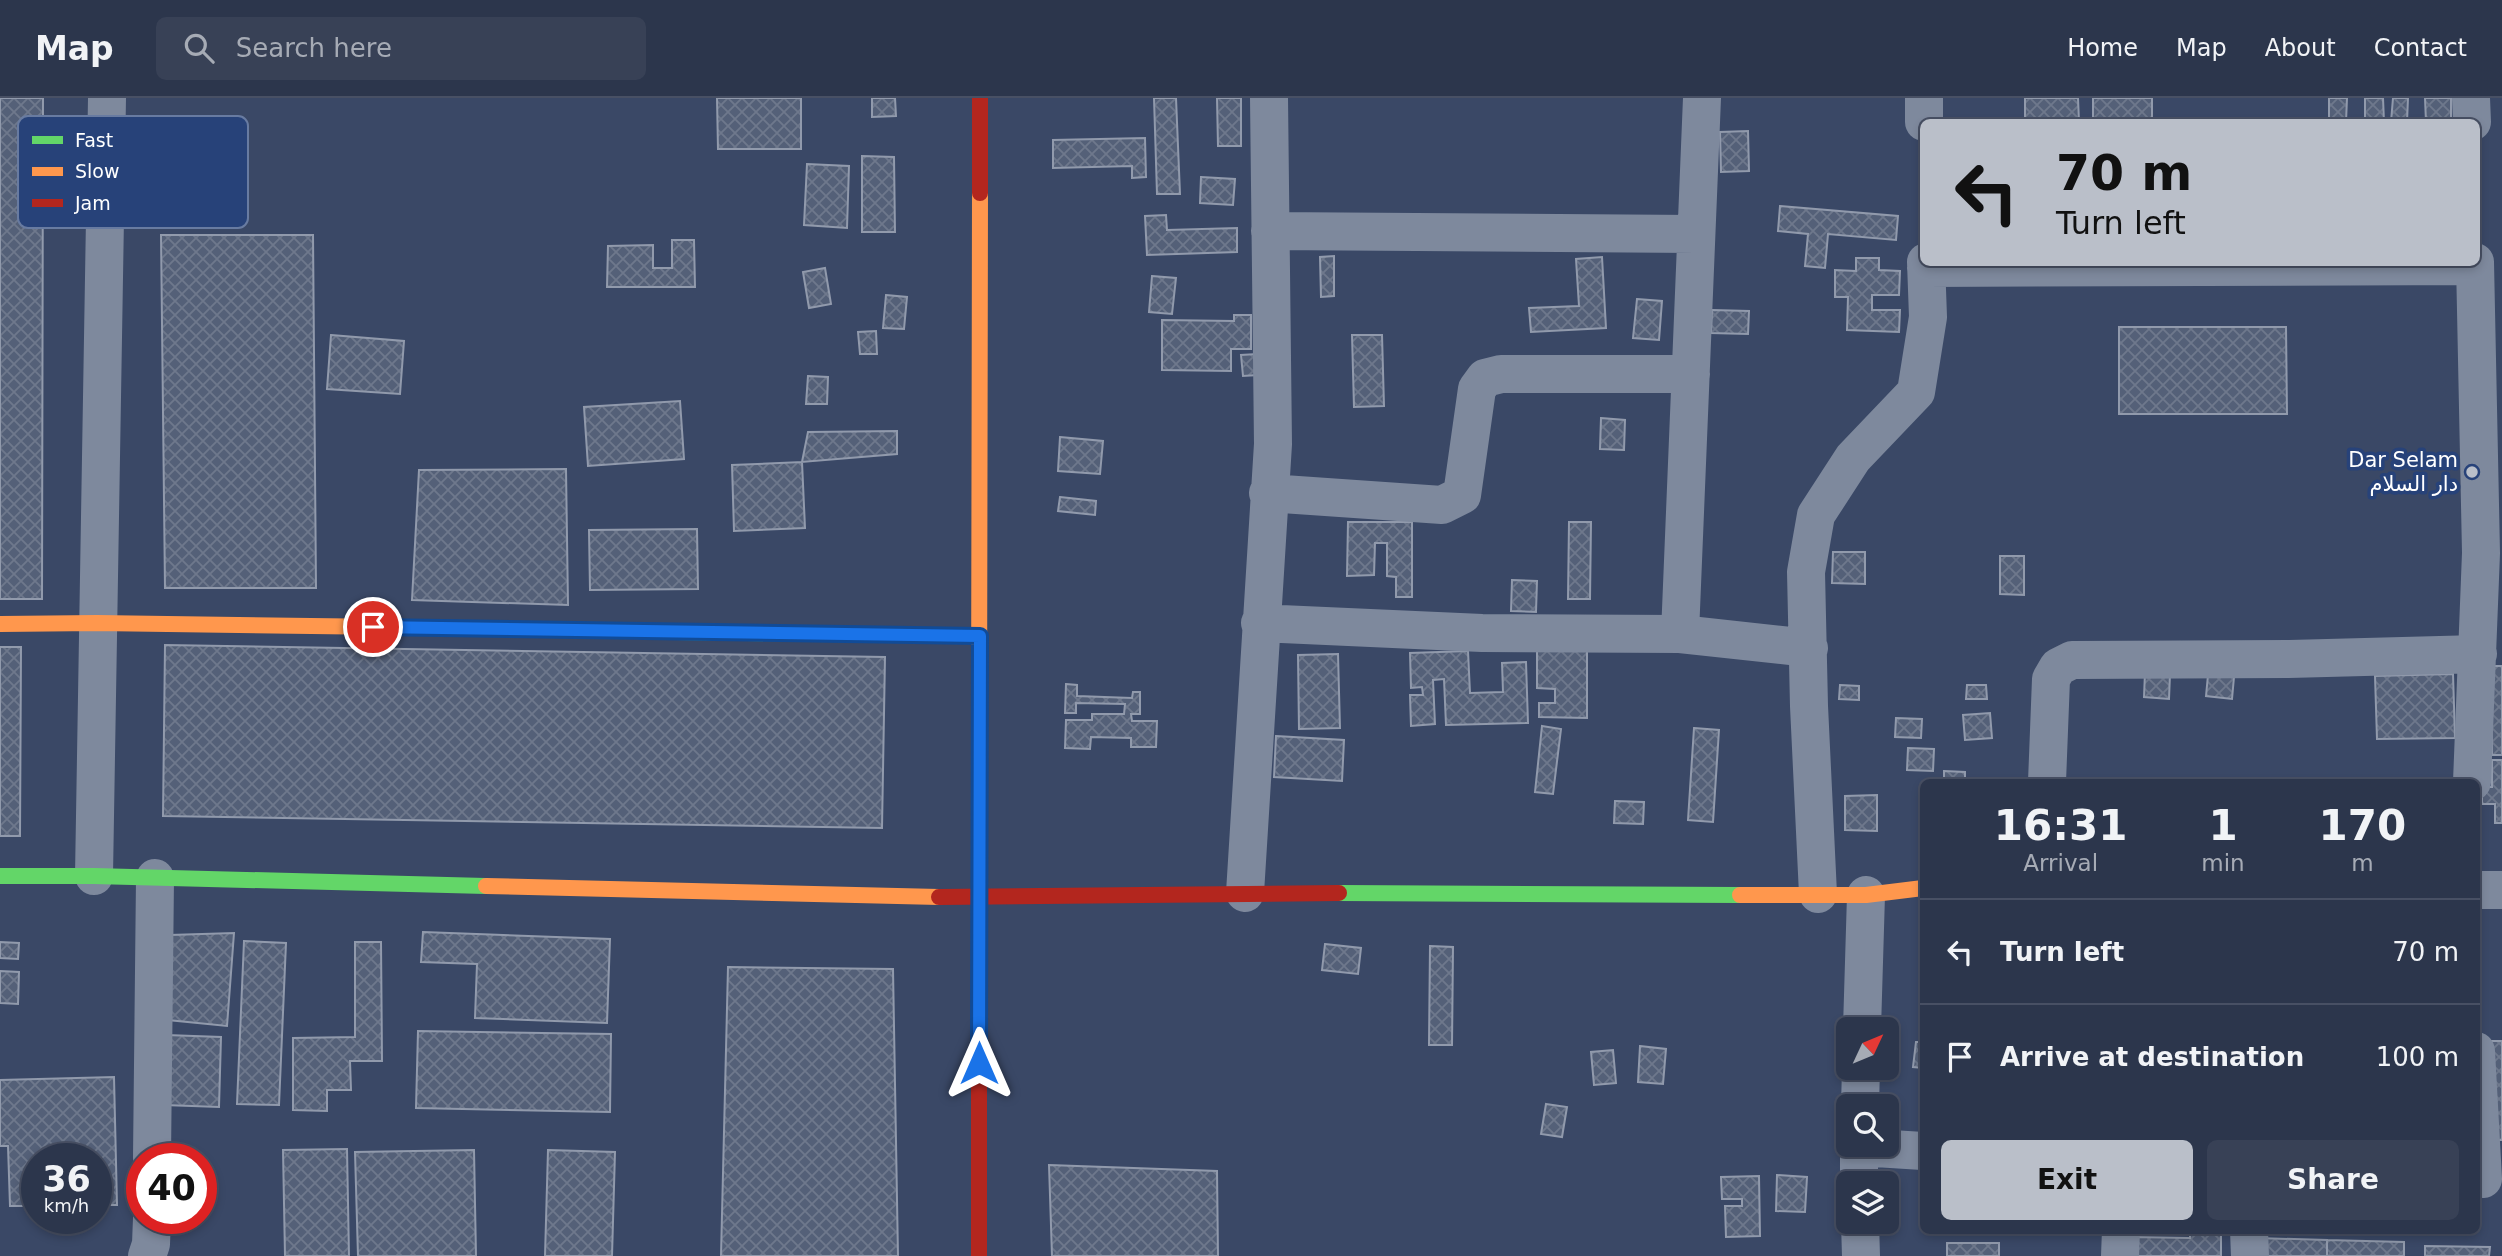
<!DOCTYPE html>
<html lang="en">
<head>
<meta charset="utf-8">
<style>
	body { margin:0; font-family:"DejaVu Sans","Noto Sans Arabic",sans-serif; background:#384156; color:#f1f3f6; height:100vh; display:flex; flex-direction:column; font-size:26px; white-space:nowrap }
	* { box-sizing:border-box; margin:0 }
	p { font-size:23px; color:#a6abb5 }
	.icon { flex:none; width:38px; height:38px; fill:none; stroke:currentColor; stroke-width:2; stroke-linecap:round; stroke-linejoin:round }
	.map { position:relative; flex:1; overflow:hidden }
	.details { position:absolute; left:1920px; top:681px; width:560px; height:455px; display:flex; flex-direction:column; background:#2c364c; border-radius:10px; box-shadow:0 4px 10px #0003,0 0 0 2px #485064 }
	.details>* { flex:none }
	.top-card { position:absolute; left:1920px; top:21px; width:560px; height:147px; border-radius:10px; box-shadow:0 4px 10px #0003,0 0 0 2px #485064; background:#babfc9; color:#111; overflow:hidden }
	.needle { width:46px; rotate:46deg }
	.tools { position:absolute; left:1836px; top:919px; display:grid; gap:14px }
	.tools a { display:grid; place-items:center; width:63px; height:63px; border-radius:10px; background:#2c364c; box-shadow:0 4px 10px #0003,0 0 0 2px #485064; font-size:35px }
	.speed { position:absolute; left:21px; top:1045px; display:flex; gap:14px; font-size:35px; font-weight:700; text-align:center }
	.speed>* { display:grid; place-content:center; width:91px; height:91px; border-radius:50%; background:#2c364c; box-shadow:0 4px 10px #0003,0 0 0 2px #485064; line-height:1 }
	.speed small { font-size:18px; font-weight:400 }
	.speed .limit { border:10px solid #d22; background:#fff; color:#111 }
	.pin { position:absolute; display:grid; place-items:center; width:60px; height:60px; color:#fff; margin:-30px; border:4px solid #fff; border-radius:50%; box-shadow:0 2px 7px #0007 }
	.me { position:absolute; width:77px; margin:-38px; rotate:0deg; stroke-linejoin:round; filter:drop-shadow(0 0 5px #0008) }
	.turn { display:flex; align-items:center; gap:24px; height:147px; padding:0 21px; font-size:32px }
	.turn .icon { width:91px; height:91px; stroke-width:2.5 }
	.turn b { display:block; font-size:49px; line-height:60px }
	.eta { display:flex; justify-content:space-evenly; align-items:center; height:119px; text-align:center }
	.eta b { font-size:42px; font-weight:800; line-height:49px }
	.button { display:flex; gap:14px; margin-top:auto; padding:14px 21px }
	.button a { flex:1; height:80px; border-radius:10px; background:#babfc9; color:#111; font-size:28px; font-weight:800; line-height:80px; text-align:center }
	.button a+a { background:#384156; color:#f1f3f6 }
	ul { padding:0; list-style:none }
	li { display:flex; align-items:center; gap:21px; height:105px; padding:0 21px; border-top:2px solid #485064 }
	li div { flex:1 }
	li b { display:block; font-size:26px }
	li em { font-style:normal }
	header { display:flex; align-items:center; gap:42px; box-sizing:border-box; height:98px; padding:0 35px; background:#2c364c; border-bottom:2px solid #485064 }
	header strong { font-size:33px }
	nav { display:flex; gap:38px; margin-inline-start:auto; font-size:24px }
	.search { width:490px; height:63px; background:#384156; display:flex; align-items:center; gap:18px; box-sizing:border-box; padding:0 24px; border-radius:10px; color:#a6abb5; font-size:26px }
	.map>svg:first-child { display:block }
	.building { fill:url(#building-cross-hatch); stroke:#919aac; stroke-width:2 }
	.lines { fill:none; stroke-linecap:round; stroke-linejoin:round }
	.street { stroke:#7e899d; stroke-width:38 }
	.fast { stroke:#63d668; stroke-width:16 }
	.slow { stroke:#ff974d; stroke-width:16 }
	.jam { stroke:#b3261e; stroke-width:16 }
	.route-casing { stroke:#114b97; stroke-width:18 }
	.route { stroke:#1a73e8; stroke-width:12 }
	.poi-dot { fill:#babfc9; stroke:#274279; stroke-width:2.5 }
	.labels { text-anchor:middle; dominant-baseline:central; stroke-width:7; stroke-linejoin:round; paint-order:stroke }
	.poi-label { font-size:21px; fill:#fff; stroke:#274279; text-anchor:end }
	.key { fill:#274279; stroke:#687ba1; stroke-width:2 }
	.key-label { font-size:19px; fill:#fff }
</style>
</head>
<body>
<header>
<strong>Map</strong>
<div class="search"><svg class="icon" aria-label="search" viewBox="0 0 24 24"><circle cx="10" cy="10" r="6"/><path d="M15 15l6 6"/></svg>Search here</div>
<nav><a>Home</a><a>Map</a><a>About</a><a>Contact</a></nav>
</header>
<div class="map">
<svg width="2502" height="1158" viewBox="0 0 2502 1158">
	<defs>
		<pattern id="building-cross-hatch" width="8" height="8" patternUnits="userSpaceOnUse" patternTransform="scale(1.75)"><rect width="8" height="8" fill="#546078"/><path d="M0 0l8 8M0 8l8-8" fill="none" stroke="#6e788c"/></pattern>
	</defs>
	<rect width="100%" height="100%" fill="#3a4866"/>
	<!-- building -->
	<path class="building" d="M0 0H43L42 501H0Z
		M717 0H801V51H718Z
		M872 0H895L896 18 872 19Z
		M1154 0H1176L1180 96H1157Z
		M1217 0H1241V48H1218Z
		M2025 0H2078L2079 24H2025Z
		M2093 0H2152V24H2093Z
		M2329 0H2347L2346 24H2329Z
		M2365 0H2383L2384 24H2365Z
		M2393 0H2408L2407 24H2391Z
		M2425 0H2451V24H2426Z
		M1748 33 1749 73 1721 74 1720 34Z
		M1145 40 1146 79 1132 80V68L1053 70V42Z
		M862 58 894 59 895 134H862Z
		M807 66 849 68 847 130 804 127Z
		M1201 79 1235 81 1233 107 1200 105Z
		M1780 108 1898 118 1896 142 1828 136 1825 170 1805 168 1808 136 1778 133Z
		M1166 117 1167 132 1237 130V154L1147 157 1145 118Z
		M161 137H313L316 490H165Z
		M672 142H694L695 189H607L608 148 653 147V170H672Z
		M1334 158V198L1321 199 1320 159Z
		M1602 159 1606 230 1531 234 1529 210 1579 208 1576 161Z
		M1856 160H1879V172L1900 173 1899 197H1872V212H1900L1899 234 1847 232 1848 199H1835V172L1856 173Z
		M825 170 831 206 809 210 803 174Z
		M1152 178 1176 180 1172 216 1149 214Z
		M886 197 907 199 904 231 883 230Z
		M1637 201 1662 203 1659 242 1633 240Z
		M1712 212 1749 213 1748 236 1711 235Z
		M1234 217H1251V251H1231V273L1162 272V222L1234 223Z
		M2119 229H2286L2287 316H2119Z
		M876 233 877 256H860L858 234Z
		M331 237 404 243 400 296 327 291Z
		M1352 237H1382L1384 308 1354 309Z
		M1257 256 1258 277 1243 278 1241 257Z
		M808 278 828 279 827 306H806Z
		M680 303 684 361 588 368 584 309Z
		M1601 320 1625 322 1624 352 1600 351Z
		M897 333V356L802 364 808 334Z
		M1060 339 1103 343 1100 376 1058 373Z
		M802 364 805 430 734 433 732 367Z
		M566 371 568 507 412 502 419 372Z
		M1060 399 1096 403 1095 417 1058 413Z
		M1348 424H1412V499H1396V479L1387 478V445H1375L1374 477 1347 478Z
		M1569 424H1591L1590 501H1568Z
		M697 431 698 491 590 492 589 432Z
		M1833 454H1865V486L1832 485Z
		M2000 458H2024V497L2000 496Z
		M1512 482 1537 483 1536 514 1511 513Z
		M165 547 885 559 882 730 163 718Z
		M0 549H21L20 738H0Z
		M1468 553 1470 595 1503 594 1502 565 1526 564 1528 625 1446 627 1444 581 1433 582 1435 626 1411 628 1410 597H1423L1422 589 1411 590 1410 555Z
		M1537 553H1587V620L1539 619V605H1555V591L1537 590Z
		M1338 556 1340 630 1299 631 1298 557Z
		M2491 568H2502V657H2492Z
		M2145 574 2170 576 2169 601 2144 599Z
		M2453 576 2455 640 2377 641 2375 578Z
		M2208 577 2234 579 2232 601 2206 598Z
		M1066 586 1077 587V598L1132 600 1133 594H1140V616H1131L1132 623H1157L1156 649H1131V640L1091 639 1090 651 1065 650 1066 622H1092V616H1124L1125 606 1076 605V615H1065Z
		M1840 587 1859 588V602L1839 601Z
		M1967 587H1986L1987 601H1966Z
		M1990 615 1992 640 1965 642 1963 617Z
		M1896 620 1922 621 1921 640 1895 639Z
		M1542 628 1561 631 1553 696 1535 694Z
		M1694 630 1719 632 1713 724 1688 722Z
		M1276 638 1344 642 1342 683 1274 679Z
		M1908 650 1934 651 1933 673 1907 672Z
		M2492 662H2502V725H2495V706H2482V689H2492Z
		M1944 673 1965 674V684H1944Z
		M1877 697V733L1845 732V698Z
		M1615 703 1644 704 1643 726 1614 725Z
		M423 834 610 841 607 925 475 920 477 866 421 864Z
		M234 835 227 928 168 922 170 837Z
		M244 843 286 845 279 1007 237 1006Z
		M0 844 19 845 18 861 0 860Z
		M355 844H381L382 963H350L351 992H327V1013L293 1012V940L355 939Z
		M1325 846 1361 850 1358 876 1322 872Z
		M1430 848 1453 849 1452 947H1429Z
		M728 869 893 871 898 1158H721Z
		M0 873 19 874 18 906 0 905Z
		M418 933 611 936 610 1014 416 1010Z
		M166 937 221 939 219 1009 164 1007Z
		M2484 943H2502V1042H2489Z
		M1916 944H1923V970L1913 969Z
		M1640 948 1666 951 1663 986 1638 984Z
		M1613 952 1616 985 1594 987 1591 954Z
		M114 979 117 1107H96V1060H37V1108H10L8 1048H0V982Z
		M1546 1006 1567 1009 1562 1039 1541 1036Z
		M347 1051 349 1158H285L283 1052Z
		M474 1052 476 1158H358L355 1054Z
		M548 1052 615 1054 612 1158H545Z
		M1049 1067 1217 1073 1218 1158H1052Z
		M1777 1077 1807 1079 1805 1114 1776 1113Z
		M1759 1078 1760 1138 1726 1139 1725 1108H1742V1101H1722L1721 1079Z
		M1942 1132H1994V1134L1942 1136Z
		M2190 1132H2221V1158H2132V1139L2190 1140Z
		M2257 1140 2327 1142V1158H2257Z
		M2327 1142 2404 1144V1158H2327Z
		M1947 1145H1999V1158H1947Z
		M2425 1148 2490 1149 2489 1158H2425Z"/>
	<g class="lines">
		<!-- street -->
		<path class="street" d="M1924 0V24
			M2471 0 2472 24
			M1270 133 1696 136
			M1926 170 2475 168
			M1268 395 1442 407 1462 397 1477 291 1485 280 1501 276H1691
			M1260 525 1482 535 1680 536 1809 550
			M1680 536 1702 0
			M2047 684 2051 581 2058 569 2072 562 2289 561 2478 556
			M2472 684 2481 455 2475 164
			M94 778 107 0
			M2476 792H2502
			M1245 795 1273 346 1269 0
			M1818 796 1809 608 1806 474 1816 417 1853 360 1916 294 1928 219 1926 164
			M1862 931 1866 797
			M2476 953 2483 1081
			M1860 1008 1861 970
			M1859 1046V1085
			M1859 1049 1923 1053
			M152 1060 155 780
			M1860 1124 1861 1158
			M2249 1132 2250 1158
			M147 1158 151 1146 152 1120
			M2120 1158 2121 1132"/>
		<!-- fast -->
		<path class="fast" d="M677 534 980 538
			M0 778H94L486 788
			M1339 795 1740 797"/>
		<!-- slow -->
		<path class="slow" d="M0 526 97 525 388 529
			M979 647 980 95
			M486 788 939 799
			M1740 797H1866L1923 790"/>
		<!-- jam -->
		<path class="jam" d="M980 95V0
			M388 529 677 534
			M939 799 1339 795
			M979 1158V647"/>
	</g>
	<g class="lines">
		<!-- route casing -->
		<g class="route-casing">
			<path id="route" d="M373 529 980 538 979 965"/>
		</g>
		<!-- route -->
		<use href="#route" class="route"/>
	</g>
	<!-- markers -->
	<circle class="poi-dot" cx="2472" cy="374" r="7"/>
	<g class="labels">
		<!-- poi labels -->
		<g class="poi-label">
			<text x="2458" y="362">Dar Selam<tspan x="2458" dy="24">دار السلام</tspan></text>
		</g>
	</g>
	<!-- legend -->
	<rect x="18" y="18" width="230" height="112" rx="10" class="key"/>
	<rect x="32" y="38" width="31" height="8" fill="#63d668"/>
	<rect x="32" y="69" width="31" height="9" fill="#ff974d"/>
	<rect x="32" y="101" width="31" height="8" fill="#b3261e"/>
	<g class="key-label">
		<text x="75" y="49">Fast</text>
		<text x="75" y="80">Slow</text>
		<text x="75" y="112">Jam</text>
	</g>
</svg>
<div class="tools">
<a><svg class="needle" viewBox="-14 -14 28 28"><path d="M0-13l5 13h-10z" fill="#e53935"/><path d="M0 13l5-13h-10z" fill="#a6abb5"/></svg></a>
<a><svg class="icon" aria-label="search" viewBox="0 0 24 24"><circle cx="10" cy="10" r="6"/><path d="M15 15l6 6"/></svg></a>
<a><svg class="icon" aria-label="layers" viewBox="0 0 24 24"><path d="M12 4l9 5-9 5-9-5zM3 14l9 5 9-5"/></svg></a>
</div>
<div class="speed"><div>36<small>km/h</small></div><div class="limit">40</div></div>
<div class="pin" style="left:373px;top:529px;background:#d93025"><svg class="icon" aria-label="arrive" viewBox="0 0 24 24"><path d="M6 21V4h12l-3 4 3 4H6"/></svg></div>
<svg class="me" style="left:979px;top:965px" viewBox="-20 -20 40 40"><path d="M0-17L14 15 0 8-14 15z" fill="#1a73e8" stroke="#fff" stroke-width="4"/></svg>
<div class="top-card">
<div class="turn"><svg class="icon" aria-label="left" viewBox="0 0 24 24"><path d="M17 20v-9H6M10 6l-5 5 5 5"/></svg><div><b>70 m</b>Turn left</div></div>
</div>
<section class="details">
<div class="eta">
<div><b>16:31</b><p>Arrival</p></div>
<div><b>1</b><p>min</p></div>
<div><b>170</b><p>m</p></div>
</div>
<ul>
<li><svg class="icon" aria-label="left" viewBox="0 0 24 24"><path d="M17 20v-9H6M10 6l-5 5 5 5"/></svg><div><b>Turn left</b></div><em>70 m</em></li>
<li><svg class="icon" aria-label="arrive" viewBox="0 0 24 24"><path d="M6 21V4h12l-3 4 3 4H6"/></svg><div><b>Arrive at destination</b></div><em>100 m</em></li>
</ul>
<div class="button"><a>Exit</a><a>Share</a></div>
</section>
</div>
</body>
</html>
